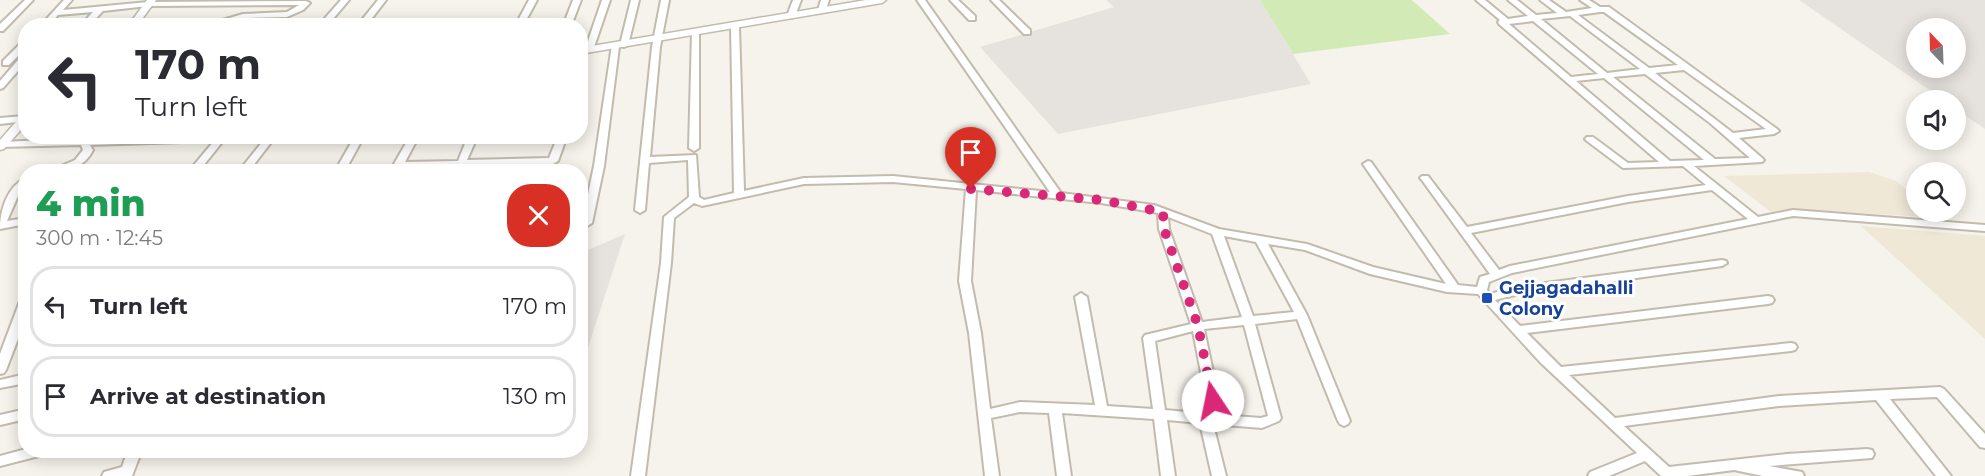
<!DOCTYPE html>
<html lang="en">
<head>
<meta charset="utf-8">
<style>
	body { margin:0; font-family:Montserrat,sans-serif; background:#f7f7f7; color:#2b2b33; height:100vh; display:flex; flex-direction:column; font-size:22px; white-space:nowrap }
	* { box-sizing:border-box; margin:0 }
	p { font-size:20px; color:#7c7c81 }
	.icon { flex:none; width:33px; height:33px; fill:none; stroke:currentColor; stroke-width:2; stroke-linecap:round; stroke-linejoin:round }
	.map { position:relative; flex:1; overflow:hidden }
	.drawer { position:absolute; left:18px; top:164px; width:570px; height:294px; display:flex; flex-direction:column; background:#fff; border-radius:24px; box-shadow:0 3px 15px #0003 }
	.drawer>* { flex:none }
	.banner { position:absolute; left:18px; top:18px; width:570px; height:126px; border-radius:24px; box-shadow:0 3px 15px #0003; background:#fff; color:#2b2b33; overflow:hidden }
	.needle { width:39px; rotate:337deg }
	.buttons { position:absolute; left:1906px; top:18px; display:grid; gap:12px }
	.buttons a { display:grid; place-items:center; width:60px; height:60px; border-radius:50%; background:#fff; box-shadow:0 3px 15px #0003; font-size:30px }
	.pin { position:absolute; display:grid; place-items:center; width:51px; height:51px; color:#fff; margin:-62px -26px; border-radius:50% 50% 50% 0; rotate:-45deg; box-shadow:0 0 6px #0007 }
	.pin .icon { rotate:45deg }
	.me { position:absolute; width:66px; margin:-33px; rotate:349deg; stroke-linejoin:round; filter:drop-shadow(0 0 4px #0008) }
	.turn { display:flex; align-items:center; gap:21px; height:126px; padding:0 18px; font-size:27px }
	.turn .icon { width:78px; height:78px; stroke-width:2.5 }
	.turn b { display:block; font-size:42px; line-height:51px }
	.round { display:grid; place-items:center; flex:none; width:63px; height:63px; border-radius:24px; background:#f7f7f7 }
	.overview { display:flex; align-items:center; justify-content:space-between; height:102px; padding:0 18px }
	h1 { font-size:36px; font-weight:800; line-height:45px; color:#1e9e55 }
	ul { padding:0; list-style:none }
	li { display:flex; align-items:center; gap:18px; height:81px; margin:0 12px 9px; padding:0 6px; border:3px solid #e1e1e2; border-radius:24px }
	li div { flex:1 }
	li b { display:block; font-size:22px }
	li em { font-style:normal }
	.map>svg:first-child { display:block }
	.industrial { fill:#e6e2dd; fill-rule:evenodd }
	.education { fill:#efe8d6 }
	.green { fill:#d2eab5 }
	.lines { fill:none; stroke-linecap:round; stroke-linejoin:round }
	.minor-casing { stroke:#c2bbae; stroke-width:4 }
	.tertiary-casing { stroke:#c2bbae; stroke-width:3 }
	.minor { fill:#fff; fill-rule:evenodd }
	.tertiary { fill:#fff; fill-rule:evenodd }
	.route { stroke:#db2777; stroke-width:10; stroke-dasharray:0 18 }
	.transit-dot { fill:#1a4fb4; stroke:#fff; stroke-width:2 }
	.labels { text-anchor:middle; dominant-baseline:central; stroke-width:6; stroke-linejoin:round; paint-order:stroke }
	.transit-label { font-size:18px; font-weight:bold; fill:#164399; stroke:#fff; text-anchor:start }
</style>
</head>
<body>
<div class="map">
<svg width="1985" height="476" viewBox="0 0 1985 476">
	<rect width="100%" height="100%" fill="#f6f3ec"/>
	<!-- industrial -->
	<path class="industrial" d="M1106 0H1260L1311 84 1058 134 980 47 1114 7Z
		M1799 0H1985V129L1956 109V100H1944ZM1917 28H1956V68H1917Z
		M625 234 582 366 581 367V253Z"/>
	<!-- education -->
	<path class="education" d="M1869 172 1896 181 1917 198V212H1933L1940 218 1797 209 1771 212 1724 176Z
		M1861 226 1985 236V339Z"/>
	<!-- green -->
	<path class="green" d="M1260 0H1412L1450 34 1293 54Z"/>
	<g class="lines">
		<!-- minor casing -->
		<g class="minor-casing">
			<path id="minor" d="M25 0H33L3 31H0V24Z
				M64 0H72L63 10 148 2 306 1 310 3 303 10 287 17 248 18 217 26H202L243 14 287 12 299 5 148 6 103 11 89 26H80L93 12 58 15 49 26H40Z
				M341 0H349L327 26H318Z
				M378 0H386L366 26H357Z
				M529 0H537L523 26H515Z
				M573 0H581L571 26H563Z
				M602 0H610L593 50 589 52H586L585 50Z
				M631 0H639L628 45 624 47 620 45Z
				M661 0H669L660 47 650 157 696 155 699 197 704 200 734 193 731 26 735 24 739 26 744 191 804 178 893 176 1050 192 917 0H925L1061 193 1154 205 1219 229 1307 244 1373 267 1446 284 1363 164 1368 161 1371 162 1458 285 1477 287 1480 277 1490 274 1422 180 1420 178 1422 176H1428L1467 227 1628 196 1706 185 1683 166 1623 168 1587 141 1585 139 1587 137H1593L1628 163 1659 162 1499 24 1498 22 1500 20 1476 0H1485L1508 19 1528 16 1508 0H1517L1536 15 1557 13 1540 0H1549L1566 12 1592 8 1580 0H1589L1600 7H1609L1777 129 1779 131 1774 134 1739 138 1762 158 1764 160 1762 162 1694 166 1758 217 1793 210 1985 225V231L1793 216 1512 273 1489 282 1487 290 1490 294 1515 287 1722 260 1726 261 1727 263 1722 266 1515 295 1495 300 1520 326 1768 296 1772 297 1774 300 1772 303 1768 304 1527 333 1561 367 1791 343 1795 344 1797 347 1795 350 1791 351 1569 375 1615 418 1779 396 1940 387 1944 389 1985 434V448L1980 447 1937 397 1890 399 1951 476H1936L1876 400 1779 406 1624 426 1669 467 1787 454 1867 449 1872 450 1874 454 1872 458 1769 466 1802 472 1804 476H1763L1734 470 1687 476H1661L1645 461 1609 476H1588L1590 472 1637 453 1540 362 1478 294 1447 292 1370 274 1305 250 1268 244 1307 315 1350 421 1348 424 1344 426 1340 424 1338 421 1297 319 1255 324 1281 418 1279 421 1262 428 1213 424 1226 476H1212L1200 423 1167 420 1175 476H1161L1154 419 1062 413 1071 476H1057L1049 413 1020 412 991 418 999 476H985L969 333 959 281 966 189 893 182 804 184 702 206 694 203 674 218 671 263 645 476H631L661 263 664 217 689 197 688 160 649 163 645 210 640 213 635 210 652 47ZM1600 12H1604L1678 65 1649 68 1578 15ZM1570 16 1640 69 1607 73 1541 19ZM1533 21 1598 74 1571 77 1509 24ZM1684 70 1766 129 1733 133 1655 73ZM1645 74 1710 123 1750 158 1715 159 1613 77ZM1604 78 1704 160 1670 161 1576 81ZM976 190 1101 203 1158 213 1159 229 1191 324 1145 335 1143 338 1153 409 1107 406 1087 297 1081 293 1075 297 1095 405 1020 402 990 409 981 333 971 281ZM1712 190 1748 219 1510 266 1499 270 1471 233 1628 202ZM1168 217 1212 234 1242 317 1202 322 1169 229ZM1224 236 1256 242 1294 312 1253 316ZM1244 325 1268 416 1261 418 1222 415 1204 329ZM1193 331 1209 414 1165 410 1155 341Z
				M793 0H801L795 16 791 18 787 16Z
				M821 0H829L826 10 822 12 818 10Z
				M950 0H958L975 16V20H969Z
				M991 0H999L1030 30V34H1024Z
				M258 19H261L288 26H271L258 23Z
				M692 31H698L699 33V148L694 151 689 148Z
				M23 41H26V48L9 65H3V61Z
				M612 45H615L619 47 604 166 592 223 587 226 582 223 594 166Z
				M21 59 25 62 24 64 3 88 0 89V81L18 60Z
				M24 116 26 117V121L0 124V118Z
				M180 136H227L199 171H189L214 141 90 145 93 150C84 168 69 171 50 171L75 160 83 150 81 145 0 147V143L2 142 84 138 88 139Z
				M267 136H276L249 171H239Z
				M355 136H364L345 171H335Z
				M410 136H419L405 162 458 161 468 136H516L512 139 475 142 467 160 549 158 558 136H567L558 161 553 164 465 166 462 171H456L455 166 402 168 400 171H390Z
				M26 178V186L21 189 7 221 26 218V224L0 229C0 211 7 186 26 178Z
				M26 297V318L6 370 4 373 0 374V354L20 301Z
				M26 374V383L0 388V380Z
				M26 409V419L0 425V415Z
				M26 449 49 450 47 454 0 466V456Z
				M128 450H142L132 476H102L104 472 122 467Z"/>
		</g>
		<!-- tertiary casing -->
		<g class="tertiary-casing">
			<path id="tertiary" d="M147 0H156L137 26H128Z
				M866 0H886L882 3 580 54V48Z
				M26 114V124L4 149 0 150V140L22 115Z"/>
		</g>
		<!-- minor -->
		<use href="#minor" class="minor"/>
		<!-- tertiary -->
		<use href="#tertiary" class="tertiary"/>
	</g>
	<g class="lines">
		<!-- route -->
		<path class="route" d="M971 189 1101 200 1163 212 1164 229 1198 326 1213 401"/>
	</g>
	<!-- markers -->
	<rect class="transit-dot" x="1481" y="292" width="12" height="12" rx="3"/>
	<g class="labels">
		<!-- transit labels -->
		<g class="transit-label">
			<text x="1499" y="288">Gejjagadahalli<tspan x="1499" dy="21">Colony</tspan></text>
		</g>
	</g>
</svg>
<div class="buttons">
<a><svg class="needle" viewBox="-14 -14 28 28"><path d="M0-13l5 13h-10z" fill="#e53935"/><path d="M0 13l5-13h-10z" fill="#7c7c81"/></svg></a>
<a><svg class="icon" aria-label="sound" viewBox="0 0 24 24"><path d="M4 9h4l5-4v14l-5-4H4zM17 9q2 3 0 6"/></svg></a>
<a><svg class="icon" aria-label="search" viewBox="0 0 24 24"><circle cx="10" cy="10" r="6"/><path d="M15 15l6 6"/></svg></a>
</div>
<div class="pin" style="left:971px;top:189px;background:#d93025"><svg class="icon" aria-label="arrive" viewBox="0 0 24 24"><path d="M6 21V4h12l-3 4 3 4H6"/></svg></div>
<svg class="me" style="left:1213px;top:401px" viewBox="-20 -20 40 40"><circle r="19" fill="#fff"/><path d="M0-13L10 11 0 6-10 11z" fill="#db2777"/></svg>
<div class="banner">
<div class="turn"><svg class="icon" aria-label="left" viewBox="0 0 24 24"><path d="M17 20v-9H6M10 6l-5 5 5 5"/></svg><div><b>170 m</b>Turn left</div></div>
</div>
<section class="drawer">
<div class="overview"><div><h1>4 min</h1><p>300 m · 12:45</p></div><a class="round" style="background:#d93025;color:#fff"><svg class="icon" aria-label="close" viewBox="0 0 24 24"><path d="M6 6l12 12M18 6L6 18"/></svg></a></div>
<ul>
<li><svg class="icon" aria-label="left" viewBox="0 0 24 24"><path d="M17 20v-9H6M10 6l-5 5 5 5"/></svg><div><b>Turn left</b></div><em>170 m</em></li>
<li><svg class="icon" aria-label="arrive" viewBox="0 0 24 24"><path d="M6 21V4h12l-3 4 3 4H6"/></svg><div><b>Arrive at destination</b></div><em>130 m</em></li>
</ul>
</section>
</div>
</body>
</html>
